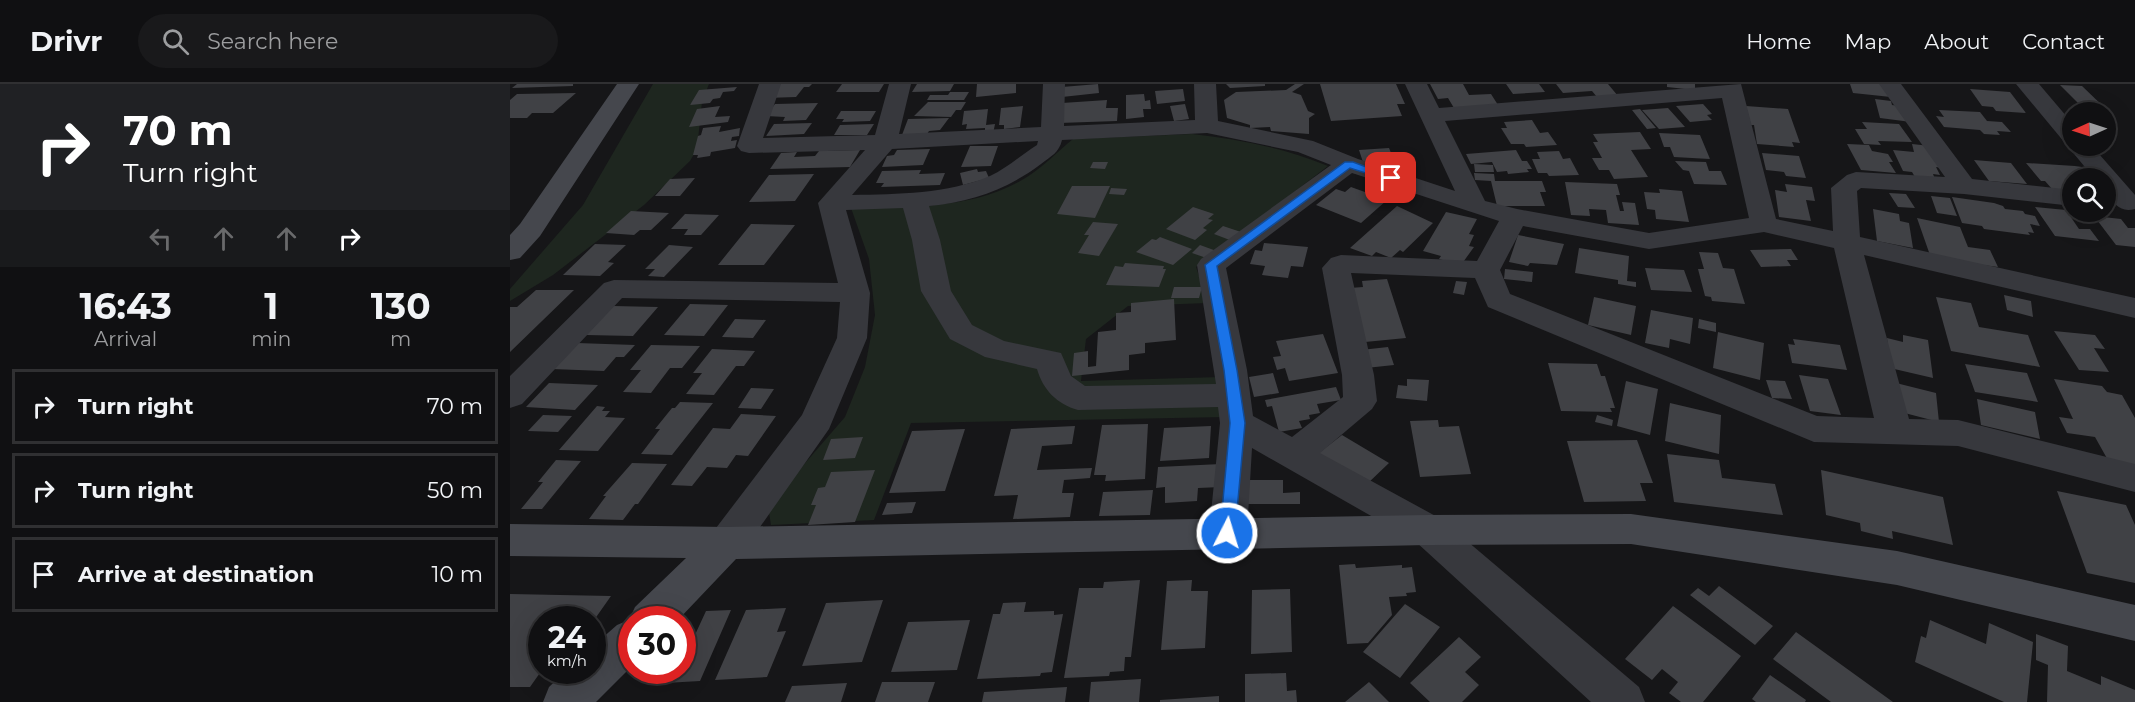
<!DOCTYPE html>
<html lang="en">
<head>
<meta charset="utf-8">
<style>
	body { margin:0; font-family:Montserrat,sans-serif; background:#19191b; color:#f1f3f6; height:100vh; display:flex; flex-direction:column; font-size:22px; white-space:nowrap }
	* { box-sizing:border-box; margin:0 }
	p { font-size:20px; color:#9c9d9f }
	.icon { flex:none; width:33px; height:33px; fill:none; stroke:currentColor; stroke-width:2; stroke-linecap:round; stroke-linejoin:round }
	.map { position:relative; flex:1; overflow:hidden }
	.sheet { display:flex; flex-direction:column; background:#101012; width:510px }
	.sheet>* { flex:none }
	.hud { background:#202124; color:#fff; overflow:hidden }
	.needle { width:39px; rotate:267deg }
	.tools { position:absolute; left:1552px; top:18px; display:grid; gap:12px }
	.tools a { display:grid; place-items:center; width:54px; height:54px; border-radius:50%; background:#101012; box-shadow:0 6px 24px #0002,0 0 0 2px #303032; font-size:30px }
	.speed { position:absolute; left:18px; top:522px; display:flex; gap:12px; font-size:30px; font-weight:700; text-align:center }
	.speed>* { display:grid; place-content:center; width:78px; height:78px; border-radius:50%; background:#101012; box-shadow:0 6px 24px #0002,0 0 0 2px #303032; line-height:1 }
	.speed small { font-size:15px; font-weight:400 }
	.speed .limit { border:9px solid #d22; background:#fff; color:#111 }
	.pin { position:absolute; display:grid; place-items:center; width:51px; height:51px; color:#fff; margin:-26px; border-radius:12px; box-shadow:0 3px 9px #0006 }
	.me { position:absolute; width:66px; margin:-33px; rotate:5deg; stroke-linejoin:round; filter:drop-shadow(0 0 4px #0008) }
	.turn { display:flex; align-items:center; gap:21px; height:126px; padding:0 24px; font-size:27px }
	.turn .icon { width:78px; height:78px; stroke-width:2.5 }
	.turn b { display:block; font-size:42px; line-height:51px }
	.lanes { display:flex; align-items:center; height:57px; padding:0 24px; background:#0003; justify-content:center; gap:30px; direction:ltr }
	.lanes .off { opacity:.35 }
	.eta { display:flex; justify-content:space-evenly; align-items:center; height:102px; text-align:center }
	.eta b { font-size:36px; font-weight:700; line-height:42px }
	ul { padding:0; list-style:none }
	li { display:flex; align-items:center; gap:18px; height:75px; margin:0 12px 9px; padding:0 12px; border:3px solid #303032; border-radius:0px }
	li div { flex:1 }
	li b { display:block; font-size:22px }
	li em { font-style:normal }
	header { display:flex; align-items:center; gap:36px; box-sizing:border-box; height:84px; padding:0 30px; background:#101012; border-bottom:2px solid #303032 }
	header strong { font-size:28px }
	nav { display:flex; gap:33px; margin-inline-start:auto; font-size:21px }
	.search { width:420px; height:54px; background:#19191b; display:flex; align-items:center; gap:15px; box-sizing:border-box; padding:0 21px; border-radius:33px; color:#9c9d9f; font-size:22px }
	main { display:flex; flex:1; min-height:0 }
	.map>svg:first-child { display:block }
	.green { fill:#1e261f }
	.building { fill:#404145 }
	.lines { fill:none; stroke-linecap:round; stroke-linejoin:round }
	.street { fill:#37383d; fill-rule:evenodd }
	.secondary { fill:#45474d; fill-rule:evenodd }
	.route { fill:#1a73e8; stroke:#114b97; stroke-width:1.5 }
</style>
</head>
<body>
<header>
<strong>Drivr</strong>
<div class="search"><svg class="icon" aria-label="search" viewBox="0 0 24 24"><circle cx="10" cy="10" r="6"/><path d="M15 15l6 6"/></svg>Search here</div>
<nav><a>Home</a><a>Map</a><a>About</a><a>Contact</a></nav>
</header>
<main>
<section class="sheet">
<div class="hud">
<div class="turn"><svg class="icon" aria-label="right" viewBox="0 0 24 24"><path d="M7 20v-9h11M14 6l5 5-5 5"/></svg><div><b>70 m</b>Turn right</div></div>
<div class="lanes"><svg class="icon off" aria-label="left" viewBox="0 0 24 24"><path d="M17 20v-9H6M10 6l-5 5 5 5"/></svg><svg class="icon off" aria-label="ahead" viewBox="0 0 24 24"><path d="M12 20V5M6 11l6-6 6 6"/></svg><svg class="icon off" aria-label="ahead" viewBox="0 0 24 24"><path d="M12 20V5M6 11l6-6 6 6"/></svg><svg class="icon" aria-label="right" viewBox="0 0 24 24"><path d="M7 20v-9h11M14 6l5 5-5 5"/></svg></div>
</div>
<div class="eta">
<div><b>16:43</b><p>Arrival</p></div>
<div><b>1</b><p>min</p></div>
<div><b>130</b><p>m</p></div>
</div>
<ul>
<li><svg class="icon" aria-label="right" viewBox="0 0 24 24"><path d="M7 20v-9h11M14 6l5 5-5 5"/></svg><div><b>Turn right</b></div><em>70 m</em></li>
<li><svg class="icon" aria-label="right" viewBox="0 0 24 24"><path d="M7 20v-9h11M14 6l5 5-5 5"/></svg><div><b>Turn right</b></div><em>50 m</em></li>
<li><svg class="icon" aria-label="arrive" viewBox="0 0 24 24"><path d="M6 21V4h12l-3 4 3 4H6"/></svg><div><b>Arrive at destination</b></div><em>10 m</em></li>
</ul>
</section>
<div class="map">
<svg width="1625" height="618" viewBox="0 0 1625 618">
	<rect width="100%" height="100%" fill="#161618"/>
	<!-- green -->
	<path class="green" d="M143 0H199L192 18 187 65 180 77 134 121 43 191 0 217V205L73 121Z
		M682 50C728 55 774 64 818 82L686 183 698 219 618 222 576 255 571 297 711 293 716 333 401 339 364 436 261 441 258 422 335 333 355 283 365 231 359 175 341 124C401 122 459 126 512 96 531 85 546 69 563 55Z"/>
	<!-- building -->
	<path class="building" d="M7 0H63V2L2 4Z
		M268 0H302L299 3H294L286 13 256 14Z
		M332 0H374L369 8H326Z
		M407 0H444L440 7 402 8Z
		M467 0H506V9L466 13Z
		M588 0 589 9 552 13V3Z
		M716 0H755V2L720 4Z
		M785 0H794L782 8 791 11 798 27 805 30 799 34V50L761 47 760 43 740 44V41L717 34 714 16 726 8 776 6Z
		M810 0H886L895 20H887L892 32 821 37Z
		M920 0H953L959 11 981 10 988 21 944 24 938 14 928 15Z
		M996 0H1029L1035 8 1003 10Z
		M1046 0H1098L1108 12 1087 13 1082 7 1053 9Z
		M1157 0H1185V6L1157 3Z
		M1340 0H1376L1381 13 1343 9Z
		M1550 1 1572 2 1599 28 1576 27Z
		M227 3 224 7 213 8 210 14 203 15 200 19 180 21 189 6Z
		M673 5 675 17 647 20 645 7Z
		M1460 5 1500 8 1516 29 1486 27 1483 23 1472 22Z
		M440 8H459L454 16H417L420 11H438Z
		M66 9 43 29H22L17 34H0V16L7 10Z
		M634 10 635 17 640 16 641 25H633L634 33 616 35V11Z
		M1365 15 1381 17 1382 21 1396 23 1401 38 1370 34Z
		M597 16 596 24H608L607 37 549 39 552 19Z
		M418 18H456L451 26H446L441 33 404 32Z
		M308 19 296 36 273 37 275 33 256 32 265 20Z
		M675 20 679 35 664 37 660 22Z
		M1193 20 1202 30 1197 31 1202 36 1180 38 1166 22Z
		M210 22 205 33 220 32 218 38 179 43 187 25Z
		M513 22 510 43 494 45V41H489L491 24Z
		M1236 22 1278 25 1290 59 1282 58 1284 63 1247 60 1244 41H1241Z
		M1158 24 1175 43 1149 45 1132 26Z
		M478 25 476 41 485 40 483 50H475V44L456 45 457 40 452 41 454 27Z
		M1130 25 1146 44 1137 45 1122 26Z
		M1429 26 1470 28 1477 37 1492 38 1501 48 1487 47 1490 51 1474 50 1470 46 1434 43 1426 32 1434 33Z
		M331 27H366L360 37 332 38 334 35H326Z
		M439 34 430 46 419 47 417 50 392 51 398 35Z
		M1022 36 1030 49 1038 48 1047 61 1016 63 1014 60H1001L991 44H997L994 38Z
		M1352 38 1389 40 1402 58 1368 57 1371 61 1354 60 1345 45H1357Z
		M302 39 294 50 256 52 264 40Z
		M364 40 357 51H324L330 41Z
		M211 42 209 48 230 44 229 52 222 53 221 57 227 56 225 64 201 68 200 72 187 74 188 71H183L188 52 191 51 193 44Z
		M1130 48 1141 65 1121 66 1138 93 1104 95 1099 86H1089L1082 74H1092L1083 58H1088L1083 50Z
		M1149 49 1190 51 1200 75 1164 73 1160 63H1154Z
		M1337 60 1359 61 1362 67 1378 70 1383 78H1379L1386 89 1351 86Z
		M1402 60 1420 62 1432 84 1426 83 1430 91 1423 90 1425 95 1405 93 1402 88 1393 87 1383 66 1404 68Z
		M460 62H488L481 82 451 83Z
		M879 64 886 81 861 83 859 77 853 78 849 66Z
		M420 65 413 81 372 83 377 72 384 71 387 66Z
		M350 66 340 83 260 85 271 69 287 68 284 73 305 72 309 67Z
		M1006 66 1012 77H1017L1022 85H1017L1019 88 998 90 997 87 987 88 982 78 961 80 956 70Z
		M1049 67 1053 75 1060 74 1069 91 1039 92 1037 89H1028L1022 75H1030L1027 68Z
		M1252 69 1289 72 1296 94 1276 92 1274 88 1256 86Z
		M1464 76 1501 79 1517 100 1479 97Z
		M1165 77 1196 78 1199 87H1211L1217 101 1184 100 1179 87 1173 86Z
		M583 78H598L595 85 580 84Z
		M1516 79 1565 82 1572 83 1581 93 1563 94V112L1542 105 1535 97H1531Z
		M964 80 983 81 984 88H965Z
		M467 85 468 88 476 87 479 94 453 101 450 89Z
		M411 86 409 90 435 89 430 101 371 103 374 99H366L372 87Z
		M964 89 984 90 985 97H1032L1036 108H1030L1035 122H987L981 97 965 96Z
		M304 90 285 117 239 118 259 91Z
		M185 94 170 112H145L160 95Z
		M1055 98 1107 100 1110 111H1106L1110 127H1114L1112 118 1125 119 1129 141 1098 139 1096 126 1079 125 1080 132 1061 131Z
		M1275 100 1302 103 1305 117 1296 116 1301 137 1269 133 1265 106 1277 108Z
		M562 102H600L585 134 547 130Z
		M841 103 877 116 851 139 806 121 826 105 835 108Z
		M601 104 617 105 614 111 599 110Z
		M1149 105 1172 107 1179 138 1146 135 1145 126 1137 125 1134 108 1150 109Z
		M1379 109 1396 110 1405 124 1388 123Z
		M1421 112 1440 114 1447 132 1427 129Z
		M1442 113 1484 119 1493 122 1495 125 1513 127 1515 130 1525 132 1530 142 1520 140 1524 149 1518 148 1520 151 1474 145 1472 142 1452 139Z
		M887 122 923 139 893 168 890 166 881 174 866 168 862 172 840 164Z
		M683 123 704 130 698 135 703 136 693 144 697 146 685 156 656 145Z
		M1525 123 1556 126 1569 145H1580L1589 157 1545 152Z
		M1363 125 1389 130 1390 137 1399 139 1403 164 1367 157Z
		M121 127 159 129 141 146H130L124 151 96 149Z
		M936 128 967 135 959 150 964 151 959 162 964 163 951 181 929 175 931 172 913 167Z
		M175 130 209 131 191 151H174L178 145H161Z
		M1584 132 1611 135 1618 144H1625V163L1606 161Z
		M1407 134 1450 143 1458 163 1480 166 1488 183 1421 174Z
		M583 138 608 140 589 172 568 169 579 151H574Z
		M241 140 285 141 254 181H208Z
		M713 142 734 149 725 158 704 150Z
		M1008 151 1054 160 1047 181 1020 179 1018 182 999 178Z
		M650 153 682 165 663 181 626 168 642 155 646 156Z
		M754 159 798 163 793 183 781 182 778 194 752 191 755 182 740 180 745 166 752 167Z
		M85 160 116 161 98 178 104 179 90 192 53 191Z
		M159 161 183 163 154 193 138 192 145 185H135Z
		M690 161 712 169 705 177 682 169Z
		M1069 164 1119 172 1117 197 1126 198V203L1108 200V196L1065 189Z
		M1281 165 1288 176H1277L1281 182 1251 183 1240 166Z
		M1189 168 1208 169 1213 184 1224 185 1235 220 1202 217 1201 213 1195 212 1188 185H1194Z
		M615 179 654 182 653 185H656L649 203 596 201 605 182 613 183Z
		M1135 184 1174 186 1182 208 1141 206Z
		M995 185 1023 188 1022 198 994 195Z
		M877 195 896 254 855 258 840 204 853 203 852 197Z
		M946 197 957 198 954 211 943 209Z
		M664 203H692L689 214H661Z
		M26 206H64L0 268V223H7Z
		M1494 211 1521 217 1523 233 1497 226Z
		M1084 213 1126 222 1121 251 1078 241Z
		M1426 213 1461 219 1469 243 1518 251 1530 283 1441 267Z
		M664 215 666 256 635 259V269L619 271V286L562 292 564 269 578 267V283L586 282 588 248 606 246V229L621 228V219Z
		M180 220 218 221 194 252 154 251Z
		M103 222 148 223 123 252 76 251Z
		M1141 226 1183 234 1180 260 1160 255 1159 264 1135 259Z
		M225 235 256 236 243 254 212 253Z
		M1189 235 1206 239V248L1188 244Z
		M1544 247 1585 251 1595 265 1584 264 1599 288 1569 286Z
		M1208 248 1254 259 1250 296 1203 284Z
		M813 250 828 289 779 297 775 284 767 286 763 273 771 272 766 257Z
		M1393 251 1418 256 1423 294 1380 284 1377 254 1393 258Z
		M1283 255 1330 261 1337 286 1282 279 1278 260 1285 261Z
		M67 259 125 261 114 273H106L94 287 42 285Z
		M141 261 190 262 172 284H160L141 309 113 308 131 286H120Z
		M878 263 884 281 856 284 851 266Z
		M202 265 245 267 234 282H226L204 311 176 310 192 289H183Z
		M1038 279 1087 280 1091 292H1095L1105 324H1100L1102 328 1051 327Z
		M1455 280 1517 289 1528 318 1465 308Z
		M763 289 769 309 744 313 739 293Z
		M1289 291 1318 295 1331 331 1300 327Z
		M897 295 919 296 917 317 886 314 888 301 897 302Z
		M1544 295 1592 302 1597 308 1612 311 1625 334V382L1599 378 1585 353 1557 349 1549 333 1563 335Z
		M1256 296 1275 297 1282 315 1262 314Z
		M1116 297 1148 305 1140 351 1107 342Z
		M39 299 88 301 65 326 16 323Z
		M1386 299 1426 309 1429 338 1387 327Z
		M826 303 831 316 807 320 810 329 799 331 800 335 789 337 792 344 769 348 762 322 757 323 755 316Z
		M241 304 264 305 251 325 228 324Z
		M1467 315 1525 328 1530 355 1471 341Z
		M170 318 203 319 162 371 131 370 150 345H145L162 324H165Z
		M1160 319 1211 331 1209 370 1155 357Z
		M87 322 95 323 92 327H100L95 333 115 334 88 367 49 366Z
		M231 330 266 332 238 372 226 371 217 384 197 383 182 402 161 401 203 344 220 345Z
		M33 331 62 332 48 348 18 347Z
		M1087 331 1103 336 1102 342 1085 338Z
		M928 336 929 343 949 342 961 390 910 393 900 337Z
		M638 340 635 395 595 397 596 391H584L592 341Z
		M565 342 562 360 532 362 527 386 582 384 580 394 554 396 552 409H564L560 433 503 435 508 411 484 412 501 345Z
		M701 342 699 374 650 377 654 344Z
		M455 345 435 407 379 409 402 347Z
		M832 351 879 379 856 401 801 375Z
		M353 353 345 374 313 376 321 355Z
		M1127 356 1143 399H1130L1136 417 1074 418 1057 357Z
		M1157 370 1209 376 1212 394 1265 400 1273 431 1164 418Z
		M46 376 71 377 32 425H11L33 398H28Z
		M122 379 157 380 128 420H125L113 436 79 435 96 412H93Z
		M711 380V403L688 404 687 417 655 419V403L646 404 648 383Z
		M365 386 345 438 298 441 306 421H301L308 404 315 403 321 388Z
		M1311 386 1433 413 1443 461 1382 447 1383 455 1351 447 1350 439 1316 431Z
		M724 396H773V409L790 408V420H722Z
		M643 406 640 431 589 432 593 408Z
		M1547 407 1616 421 1625 441V499L1577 489Z
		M406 418 402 429 372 431 377 419Z
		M845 480 846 484 892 481V484L902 483 906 508 896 509 897 512 879 513 882 531 858 559 837 560 829 481Z
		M630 496 621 573H615L614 587 600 588 599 592 554 594 569 504H593L594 498Z
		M682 496 681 507H698L695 564 651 566 657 497Z
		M1209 502 1263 542 1245 561 1180 511 1188 504 1199 512Z
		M780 505 782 568 741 570 742 506Z
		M0 510 101 512 82 539V536H32V586L20 603H0Z
		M373 516 352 578 292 582 316 519Z
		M516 518 514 528 544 527V531L553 530 542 588 531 589 530 592 467 595 483 530H490L493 519Z
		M895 520 930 543 890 594 853 568Z
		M1163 522 1231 572 1193 618H1171L1159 609 1168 598 1152 585 1142 596 1115 575Z
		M276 524 267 548 276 547 257 593 205 596 236 526Z
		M221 526 190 597 138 600 145 586H172V554L184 553 196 527Z
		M460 536 447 586 381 588 398 538Z
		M1420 536 1476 560 1479 539 1523 558 1517 618H1494L1405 578 1411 552 1416 554Z
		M1286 548 1383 618H1321L1263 575Z
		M1526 550 1558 562 1557 587 1591 601V592L1625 606V618H1537L1538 581 1526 576Z
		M949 553 971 573 955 588 969 601 952 618H920L900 599Z
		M776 589 777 607 786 606 787 618H735V590Z
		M1260 591 1296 616 1295 618H1246L1242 615Z
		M631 595 629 618H579L581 598Z
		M372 598H425L418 618H365Z
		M859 598 879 618H835Z
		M337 599 331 618H275L282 602Z
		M557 603 555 618H472L474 608Z
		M709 612V618H650V616Z"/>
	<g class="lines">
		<!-- street -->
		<path class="street" d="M249 0H271L253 54 365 51 379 0H401L389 50 531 43 533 0H555L554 42 685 36 684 0H706L708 37 803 57 848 75 945 107 895 0H917L929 24 1231 0 1266 135 1323 147 1321 104 1337 91 1346 88 1435 93 1369 0H1391L1462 95 1563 106V122L1454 110 1351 104 1347 107 1350 153 1625 214V234L1354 171 1399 335 1448 336 1625 380V408L1448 362 1304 358 978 223 965 194 841 189 864 291 867 317 862 325 810 369 931 435 1129 603 1135 618H1081L905 457 742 364 737 449 731 460 718 465 705 460 699 449 710 339 708 323 568 326C547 320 533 306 527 285L475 273 440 255 411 207 402 156 393 124 336 126 360 209 357 254 319 345 231 470 217 475 203 470 198 459 203 448 292 331 327 254 330 218 112 214 12 320 0 324V292L94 199 104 196 328 199 308 119 355 66 239 69 231 67 227 62ZM1212 14 1239 134 1139 149 1007 125 975 117 935 37ZM697 49 788 68 821 81 691 175 687 181 706 300 575 302 561 292 551 269 494 257 462 241 441 207 430 156 419 122C461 118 498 105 531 80 541 72 549 69 552 56ZM528 57 527 61C511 71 497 84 480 92 437 110 388 110 342 111L382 65ZM842 89 989 137 967 177 831 171 821 174 812 184 832 291 833 313 782 353 743 332 737 286 716 184ZM1013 142 1139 165 1254 148 1324 164 1364 334 1307 332 1000 210 990 186Z
			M1506 0H1529L1563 40V62H1582L1625 111V125C1610 129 1605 120 1596 109V94H1584Z"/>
		<!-- secondary -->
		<path class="secondary" d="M107 0H129L30 152 10 174 0 176V151L10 140Z
			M1121 430 1387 467 1625 521V557L1387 501 1121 460 918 461 226 475 168 536H122V582L86 618H33L39 603 57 586H82V563L107 541 119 536 125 523 176 474 0 472V440L217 443 918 431Z"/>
	</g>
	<!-- route -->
	<path class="route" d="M835 78H843L886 94 881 97 840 84 707 182 727 286 735 339 725 449 723 454 717 456 712 454 710 449 720 339 714 286 695 181Z"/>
</svg>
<div class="tools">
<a><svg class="needle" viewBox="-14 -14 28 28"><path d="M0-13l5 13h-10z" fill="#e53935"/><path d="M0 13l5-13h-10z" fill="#9c9d9f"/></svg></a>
<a><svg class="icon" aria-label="search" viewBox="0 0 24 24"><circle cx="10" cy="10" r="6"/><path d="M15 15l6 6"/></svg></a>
</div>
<div class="speed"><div>24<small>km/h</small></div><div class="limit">30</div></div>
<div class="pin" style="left:881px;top:94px;background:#d93025"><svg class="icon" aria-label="arrive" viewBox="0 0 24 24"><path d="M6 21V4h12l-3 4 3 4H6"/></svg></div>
<svg class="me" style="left:717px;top:449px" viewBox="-20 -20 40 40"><circle r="17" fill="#1a73e8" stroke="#fff" stroke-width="3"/><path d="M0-11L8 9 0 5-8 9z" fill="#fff"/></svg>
</div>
</main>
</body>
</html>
